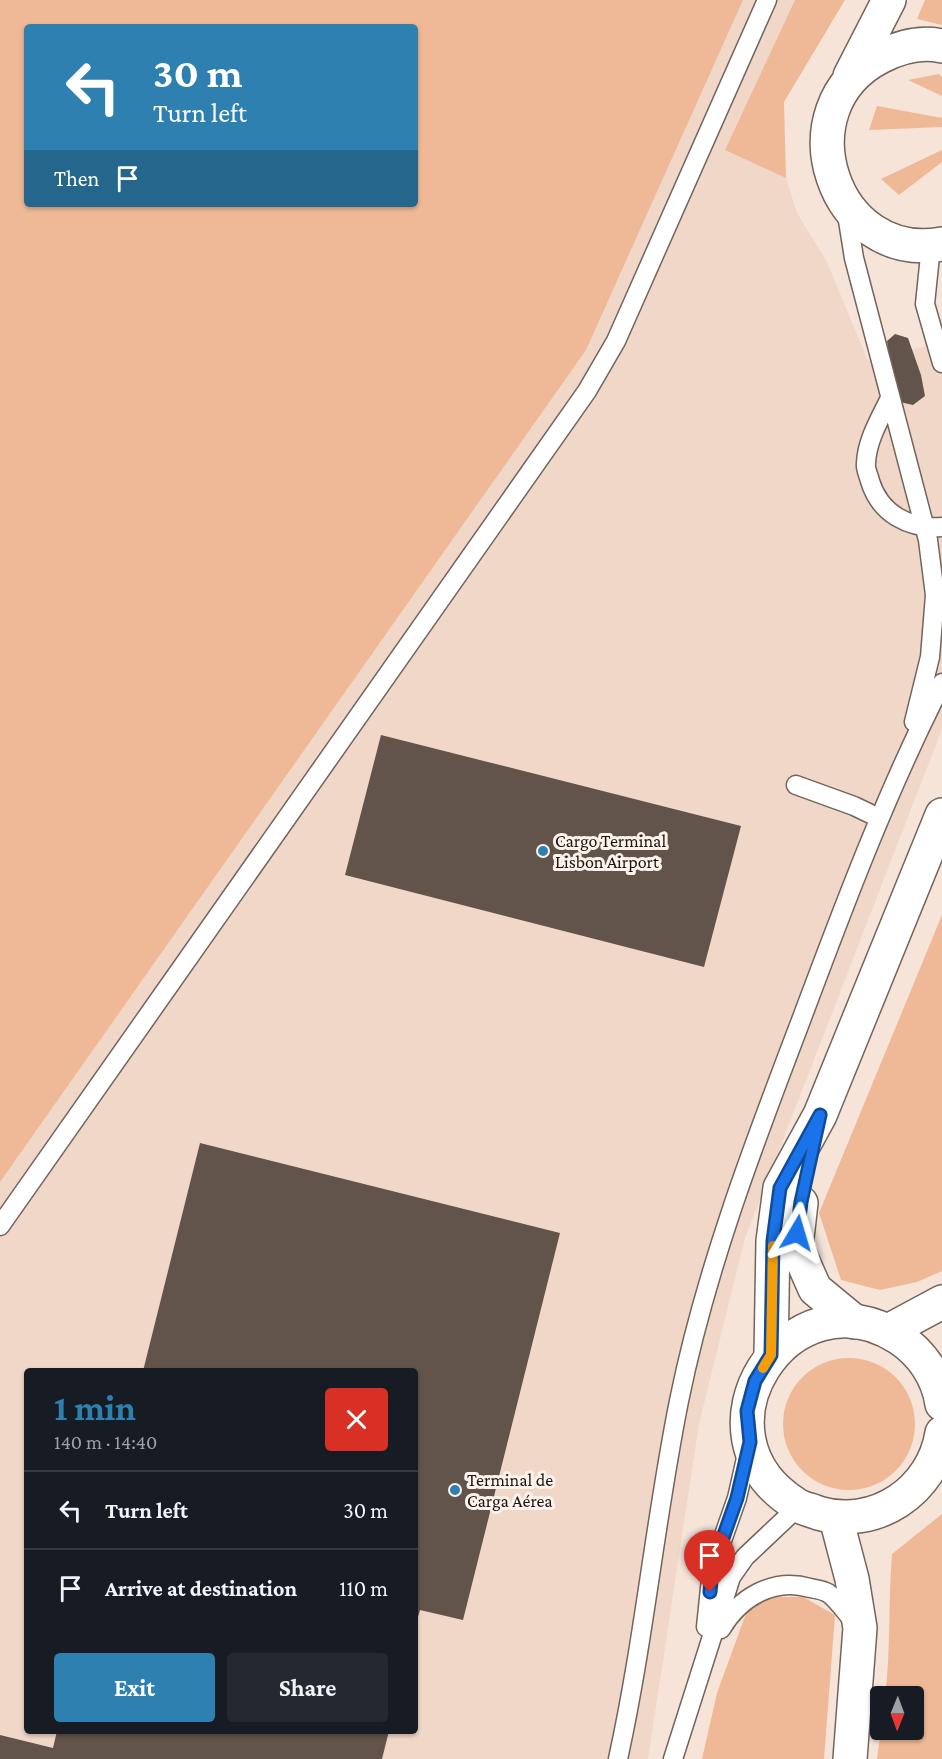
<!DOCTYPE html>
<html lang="en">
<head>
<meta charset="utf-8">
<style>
	body { margin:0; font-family:"Crimson Pro",serif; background:#242831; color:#f1f3f6; height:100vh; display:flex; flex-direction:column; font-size:22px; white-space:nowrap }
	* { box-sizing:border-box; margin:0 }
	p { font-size:20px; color:#9ea1a6 }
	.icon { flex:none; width:33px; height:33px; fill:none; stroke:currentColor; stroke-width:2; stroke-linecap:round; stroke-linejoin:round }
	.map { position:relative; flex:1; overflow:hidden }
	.drawer { position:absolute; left:24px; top:1368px; width:394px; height:366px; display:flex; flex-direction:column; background:#171b24; border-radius:6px; box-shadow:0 2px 4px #0004 }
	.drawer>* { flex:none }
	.guide { position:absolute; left:24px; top:24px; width:394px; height:183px; border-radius:6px; box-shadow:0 2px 4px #0004; background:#2d80b0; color:#fff; overflow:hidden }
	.needle { width:39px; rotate:181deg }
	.controls { position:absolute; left:870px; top:1686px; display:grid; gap:12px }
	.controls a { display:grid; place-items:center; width:54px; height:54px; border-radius:6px; background:#171b24; box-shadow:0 2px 4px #0004; font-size:30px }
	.pin { position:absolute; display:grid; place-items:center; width:51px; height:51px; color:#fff; margin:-62px -26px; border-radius:50% 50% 50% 0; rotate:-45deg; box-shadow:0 0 6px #0007 }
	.pin .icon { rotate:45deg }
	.me { position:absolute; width:66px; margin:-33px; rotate:7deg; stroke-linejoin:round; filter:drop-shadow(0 0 4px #0008) }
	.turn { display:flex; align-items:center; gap:21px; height:126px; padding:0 30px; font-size:27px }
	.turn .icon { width:78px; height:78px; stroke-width:2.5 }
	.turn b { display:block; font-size:42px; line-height:51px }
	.then { display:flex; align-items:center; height:57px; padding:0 30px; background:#0003; gap:12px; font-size:22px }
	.round { display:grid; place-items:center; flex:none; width:63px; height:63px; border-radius:6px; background:#242831 }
	.overview { display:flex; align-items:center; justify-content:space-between; height:102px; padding:0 30px }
	h1 { font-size:36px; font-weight:700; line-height:45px; color:#2d80b0 }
	.primary-button { display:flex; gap:12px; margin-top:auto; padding:12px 30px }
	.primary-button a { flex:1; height:69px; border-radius:6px; background:#2d80b0; color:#fff; font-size:24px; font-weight:700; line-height:69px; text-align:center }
	.primary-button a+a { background:#242831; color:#f1f3f6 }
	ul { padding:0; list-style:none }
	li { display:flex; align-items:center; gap:18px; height:78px; padding:0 30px; border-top:2px solid #363941 }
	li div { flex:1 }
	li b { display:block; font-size:22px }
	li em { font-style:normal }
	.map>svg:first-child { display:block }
	.built { fill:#f1d7c8; fill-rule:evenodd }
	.green { fill:#efb997; fill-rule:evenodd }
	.building { fill:#62544a }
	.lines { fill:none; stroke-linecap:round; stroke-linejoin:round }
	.lane-casing { stroke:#73645b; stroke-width:21 }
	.street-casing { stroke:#73645b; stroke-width:36 }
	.secondary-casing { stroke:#73645b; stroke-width:36 }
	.primary-casing { stroke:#73645b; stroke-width:36 }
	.lane { stroke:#fff; stroke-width:18 }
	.street { stroke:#fff; stroke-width:33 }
	.secondary { stroke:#fff; stroke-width:33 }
	.primary { stroke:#fff; stroke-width:33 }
	.route-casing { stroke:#114b97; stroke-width:15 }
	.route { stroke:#1a73e8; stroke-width:10 }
	.slow { stroke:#f59e0b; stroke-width:10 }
	.poi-dot { fill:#2d80b0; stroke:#fef3ec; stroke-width:2 }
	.labels { text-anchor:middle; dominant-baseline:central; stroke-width:6; stroke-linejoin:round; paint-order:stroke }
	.poi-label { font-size:18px; fill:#1b1511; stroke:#fef3ec; text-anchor:start }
</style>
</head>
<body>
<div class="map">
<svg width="942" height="1759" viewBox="0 0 942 1759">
	<rect width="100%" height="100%" fill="#f6e4d9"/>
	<!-- built -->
	<path class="built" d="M0 0H796L725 150 786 178 797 213 827 262 868 361 942 342V729L745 1238 699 1424 648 1759H0ZM27 27H416V204H27ZM27 1371H416V1731H27Z"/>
	<!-- green -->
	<path class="green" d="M0 0H743L586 350 0 1182ZM27 27H416V204H27Z
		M795 0H845L784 102 786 178 725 150Z
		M925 0H942V25L917 19Z
		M939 74 942 77V96L908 80Z
		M877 106 942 118V127L869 130Z
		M942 150V162L899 195 881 179Z
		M942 915V1271L917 1282 880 1290 841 1280 819 1213Z
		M783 1424a66 66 0 1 1 132 0a66 66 0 1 1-132 0Z
		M942 1514V1759H877L881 1730H914V1696H885C891 1649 888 1602 892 1554Z
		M752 1597H803L835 1615 824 1759H702L717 1693Z"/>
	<!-- building -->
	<path class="building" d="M895 334 908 338 921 375 925 396 913 405 900 402 893 389 887 341Z
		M381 735 741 826 704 967 345 875Z
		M200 1143 560 1233 463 1620 420 1610 416 1624V1371H143Z
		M57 1731H389L382 1759H0V1735L53 1748Z"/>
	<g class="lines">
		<!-- lane casing -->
		<g class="lane-casing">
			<path id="lane" d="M846 208 854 258 928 540 935 595 930 657 914 722
				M931 246 925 304 942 363
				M890 398C880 419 867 440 866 463 865 469 869 476 870 481 880 514 909 529 942 527
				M796 785 854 806 879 818
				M0 1226 587 391 616 341 767 0
				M706 1627 712 1569 737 1498 749 1445
				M721 1629C739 1598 773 1577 810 1588 815 1589 823 1590 828 1593 838 1600 847 1614 856 1624
				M618 1759C644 1641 655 1520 679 1401 705 1272 753 1146 800 1023 843 908 886 793 942 683
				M673 1759 731 1577 745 1557 799 1506"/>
		</g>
		<!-- street casing -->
		<g class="street-casing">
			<path id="street" d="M942 46C920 41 899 47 880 57 781 108 833 264 942 244
				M850 76 889 0
				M801 1203 796 1246 815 1289 855 1322
				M771 1355 773 1241 780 1188 820 1115 942 815"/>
		</g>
		<!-- secondary casing -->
		<g class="secondary-casing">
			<path id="secondary" d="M888 1331 942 1302
				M942 1404C938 1377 922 1353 899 1338 790 1267 681 1434 797 1505 803 1509 812 1510 818 1513 875 1530 933 1491 942 1433"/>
		</g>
		<!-- primary casing -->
		<g class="primary-casing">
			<path id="primary" d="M836 1518 852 1579 860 1628 850 1759"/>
		</g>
		<!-- lane -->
		<use href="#lane" class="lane"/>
		<!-- street -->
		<use href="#street" class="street"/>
		<!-- secondary -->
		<use href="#secondary" class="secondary"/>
		<!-- primary -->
		<use href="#primary" class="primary"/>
	</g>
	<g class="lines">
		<!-- route casing -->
		<g class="route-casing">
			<path id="route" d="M710 1592 712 1569 737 1498 750 1442 747 1411 755 1381 771 1355 773 1241 780 1188 820 1115 801 1202 797 1233"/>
		</g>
		<!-- route -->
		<use href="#route" class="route"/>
		<!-- slow -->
		<path class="slow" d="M763 1368 771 1355 773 1246"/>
	</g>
	<!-- markers -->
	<g class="poi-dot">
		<circle cx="543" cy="851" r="6"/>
		<circle cx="455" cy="1490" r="6"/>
	</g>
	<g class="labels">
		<!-- poi labels -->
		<g class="poi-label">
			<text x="555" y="841">Cargo Terminal<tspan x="555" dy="21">Lisbon Airport</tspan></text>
			<text x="467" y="1480">Terminal de<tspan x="467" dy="21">Carga Aérea</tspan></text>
		</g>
	</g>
</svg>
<div class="controls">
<a><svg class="needle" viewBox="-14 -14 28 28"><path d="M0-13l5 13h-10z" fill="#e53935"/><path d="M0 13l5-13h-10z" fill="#9ea1a6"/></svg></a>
</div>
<div class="pin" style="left:710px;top:1592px;background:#d93025"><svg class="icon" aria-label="arrive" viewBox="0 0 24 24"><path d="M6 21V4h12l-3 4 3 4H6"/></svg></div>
<svg class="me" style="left:797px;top:1233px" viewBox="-20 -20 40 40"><path d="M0-17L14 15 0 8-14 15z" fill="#1a73e8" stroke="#fff" stroke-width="4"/></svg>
<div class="guide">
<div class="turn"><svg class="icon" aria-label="left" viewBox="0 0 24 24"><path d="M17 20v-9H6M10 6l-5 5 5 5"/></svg><div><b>30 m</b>Turn left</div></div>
<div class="then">Then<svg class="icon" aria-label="arrive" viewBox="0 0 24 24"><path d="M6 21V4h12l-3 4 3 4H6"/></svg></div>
</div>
<section class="drawer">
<div class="overview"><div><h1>1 min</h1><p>140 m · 14:40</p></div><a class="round" style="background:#d93025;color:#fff"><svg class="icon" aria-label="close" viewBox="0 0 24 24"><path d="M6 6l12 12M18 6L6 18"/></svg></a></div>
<ul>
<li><svg class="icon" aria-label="left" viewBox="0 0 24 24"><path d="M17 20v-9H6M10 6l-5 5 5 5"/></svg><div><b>Turn left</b></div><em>30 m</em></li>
<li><svg class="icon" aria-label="arrive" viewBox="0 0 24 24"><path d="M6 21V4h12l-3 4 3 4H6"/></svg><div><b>Arrive at destination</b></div><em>110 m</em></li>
</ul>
<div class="primary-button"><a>Exit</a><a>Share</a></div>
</section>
</div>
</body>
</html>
